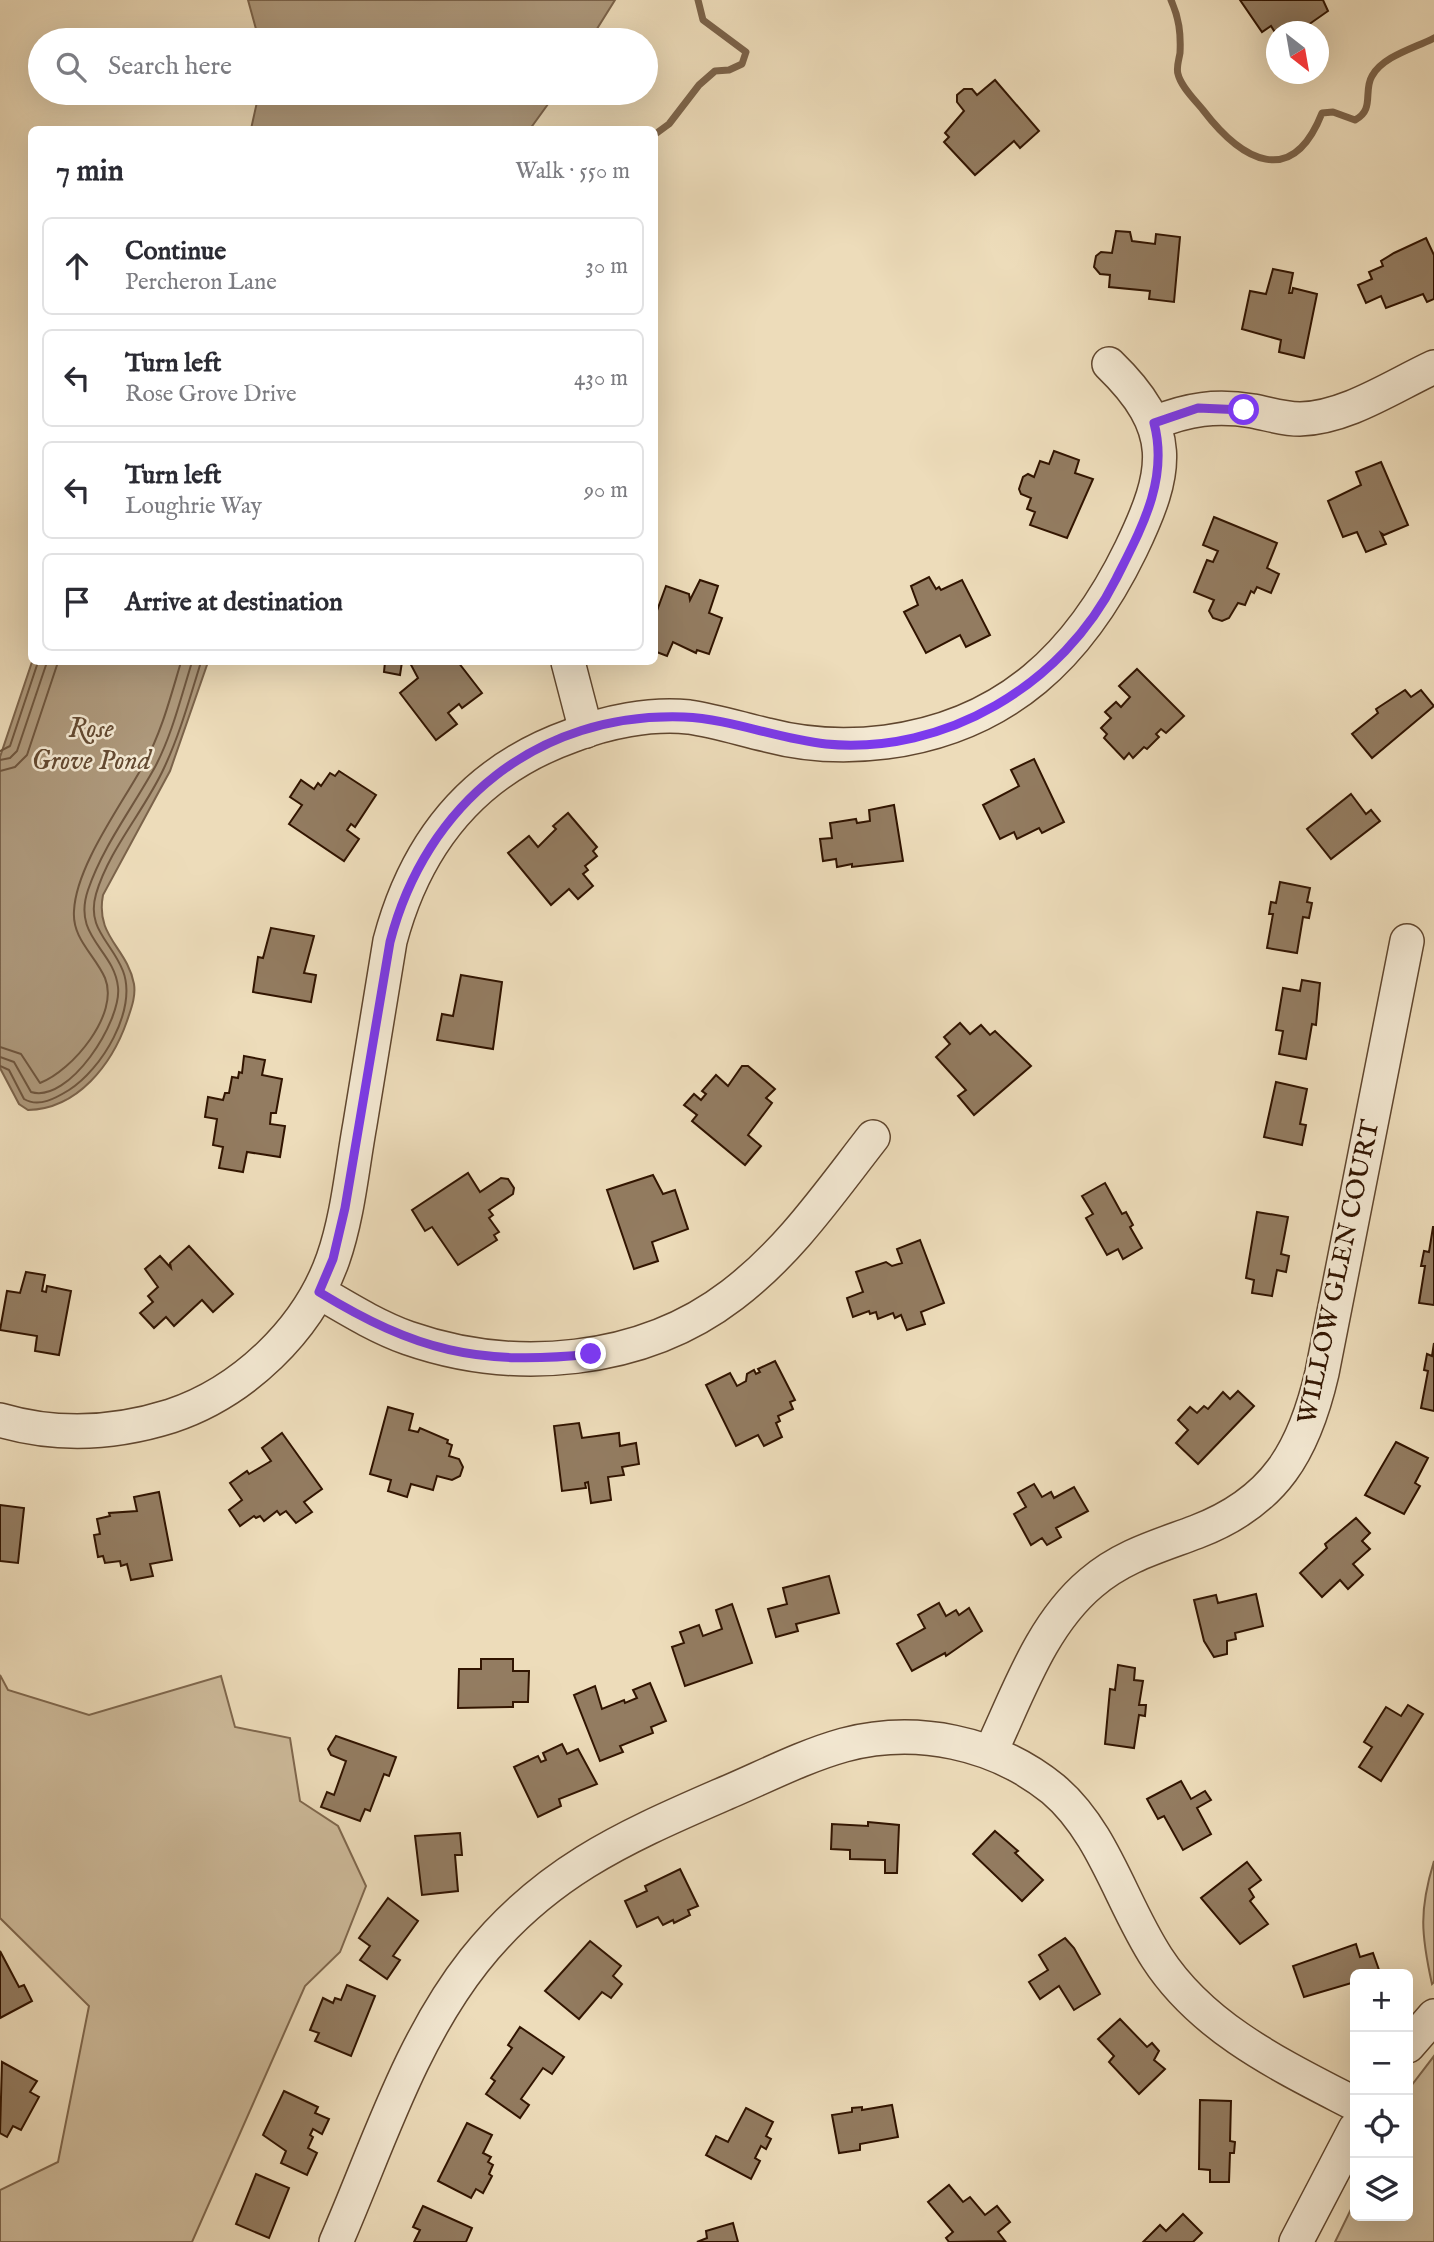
<!DOCTYPE html>
<meta charset="utf-8">
<style>
body{margin:0;font-family:"IM FELL English",serif;background:#f2f2f3;color:#2b2b33}
.controls{position:absolute;right:21px;bottom:21px;display:grid;overflow:hidden;border-radius:10px;box-shadow:0 7px 28px #0002}
.controls button{width:63px;height:63px;display:grid;place-items:center;padding:0;border:0;border-bottom:2px solid #e1e1e2;background:#fff;color:#2b2b33;font:35px sans-serif}
.compass{position:absolute;left:1266px;top:21px;width:63px;height:63px;border-radius:50%;background:#fff;box-shadow:0 7px 28px #0002;rotate:149deg}
.stop{position:absolute;width:21px;height:21px;margin:-16px;border:5px solid #7c3aed;border-radius:50%;background:#fff}
.stop.end{background:#7c3aed;border-color:#fff;box-shadow:0 2px 7px #0008}
.list{margin:0;padding:0;list-style:none}
h2{display:flex;justify-content:space-between;align-items:center;height:91px;margin:0;padding:0 28px;font-size:30px}
h2 small{font-size:23px;font-weight:400;color:#7c7c81}
.list li{display:grid;grid-template-columns:46px 1fr auto;gap:21px;align-items:center;box-sizing:border-box;height:98px;margin:0 14px 14px;padding:0 14px;border:2px solid #e1e1e2;border-radius:10px}
.list b{display:block;font-size:26px;white-space:nowrap}
.list p{margin:0;font-size:23px;white-space:nowrap;color:#7c7c81}
.list em{font-size:23px;font-style:normal;color:#7c7c81}
.icon{flex:none;width:38px;height:38px;fill:none;stroke:currentColor;stroke-width:2;stroke-linecap:round;stroke-linejoin:round}
.map{position:relative;flex:none;width:1434px;height:2242px;overflow:hidden}
.search{position:absolute;background:#fff;box-shadow:0 7px 28px #0002;left:28px;top:28px;width:630px;height:77px;display:flex;align-items:center;gap:18px;box-sizing:border-box;padding:0 24px;border-radius:38px;color:#7c7c81;font-size:26px}
.panel{position:absolute;background:#fff;box-shadow:0 7px 28px #0002;left:28px;top:126px;width:630px;height:539px;border-radius:10px}
.map>svg:first-child{display:block}
.green{fill:#cdba9a;stroke:#7f674d;stroke-width:2}
.water{fill:#ad987b;stroke:#7b634a;stroke-width:2}
.lines{fill:none;stroke-linecap:round;stroke-linejoin:round}
.shore{stroke:#6f563e;stroke-width:2}
.stream{stroke:#7b634a;stroke-width:7}
.building{fill:#937c61;stroke:#311400;stroke-width:2}
.minor-casing{stroke:#60462e;stroke-width:36}
.minor{stroke:#f3e8d2;stroke-width:33}
.route{stroke:#7c3aed;stroke-width:9}
.labels{text-anchor:middle;dominant-baseline:central;stroke-width:5;stroke-linejoin:round;paint-order:stroke}
.street-label{font-size:26px;fill:#311400;stroke:#f3e8d2}
.water-label{font-size:28px;font-style:italic;fill:#634931;stroke:#f3e8d2}
</style>
<div class="map">
<svg width="1434" height="2242" viewBox="0 0 1434 2242">
<rect width="100%" height="100%" fill="#eddcba"/>
<filter id="stains"><feTurbulence type="fractalNoise" baseFrequency=".00286" numOctaves="4"/><feColorMatrix values="0 0 0 0 .2 0 0 0 0 .09 0 0 0 0 .02 0 0 0 .5 -.17"/></filter>
<radialGradient id="worn" r=".72"><stop offset=".6" stop-color="#630" stop-opacity="0"/><stop offset="1" stop-color="#630" stop-opacity=".3"/></radialGradient>
<g class="green">
<polygon points="0,1675 8,1690 89,1715 221,1676 235,1727 290,1738 300,1801 338,1826 366,1886 340,1952 305,1986 192,2242 0,2242 0,2190 58,2162 89,2006 0,1918"/>
<path d="M1434,1861V1982L1432,1984C1421,1934 1419,1910 1434,1861Z"/>
<polygon points="1434,2056 1434,2242 1335,2242 1355,2201 1355,2216 1408,2216 1408,2090"/>
</g>
<g class="water">
<polygon points="248,0 615,0 590,40 259,40"/>
<polygon points="259,93 556,93 530,129 251,129"/>
<path d="M32,662H208L170,771L103,895C95,937 127,947 134,984C136,997 131,1009 127,1021C112,1064 78,1109 28,1110L19,1104L0,1068V757Z"/>
</g>
<g class="lines">
<g class="shore">
<polyline points="0,751 10,746 38,662"/>
<polyline points="0,760 10,758 17,751 47,662"/>
<polyline points="0,771 15,767 27,755 58,662"/>
<path d="M0,1047L21,1054L40,1083C72,1071 120,1014 105,978C95,955 72,939 74,911C76,865 123,803 145,762C162,731 171,695 181,662"/>
<path d="M0,1057L14,1062L31,1092C69,1104 122,1021 118,987C114,949 72,937 88,890C103,846 133,807 155,767C172,735 181,697 192,662"/>
<path d="M0,1066L9,1070L24,1099C39,1108 56,1098 69,1090C101,1070 138,1010 123,971C112,942 86,929 96,894C109,849 145,810 164,768C180,734 190,697 201,662"/>
</g>
<g class="stream">
<path d="M1171,0C1179,18 1181,33 1180,53C1179,59 1176,68 1178,74C1181,87 1195,100 1203,110C1242,161 1292,189 1322,113L1333,112L1355,120C1375,110 1363,91 1372,76C1383,56 1415,48 1434,38"/>
<polyline points="654,135 669,124 699,85 715,71 729,70 742,64 746,52 703,20 698,0"/>
</g>
</g>
<g class="building">
<polygon points="1240,0 1323,0 1328,11 1298,32 1276,32 1276,34 1271,26 1262,32"/>
<polygon points="995,80 1039,131 1020,148 1014,141 975,175 944,142 949,137 945,133 964,111 957,102 957,95 964,89 972,89 977,95"/>
<polygon points="1116,231 1130,232 1132,241 1155,244 1156,234 1180,237 1174,302 1149,299 1150,291 1109,287 1110,275 1100,274 1094,267 1096,256 1101,252 1112,253"/>
<polygon points="1426,238 1434,255 1434,299 1427,302 1423,294 1386,308 1381,296 1366,303 1358,285 1372,279 1369,272 1383,266 1381,261 1394,253"/>
<polygon points="1273,269 1293,273 1289,293 1292,293 1293,288 1317,294 1304,358 1279,352 1281,340 1242,329 1250,291 1266,294"/>
<polygon points="1054,451 1079,460 1075,473 1093,479 1067,538 1030,525 1035,512 1027,509 1031,498 1021,494 1019,489 1023,477 1028,474 1034,477 1040,461 1049,464"/>
<polygon points="1381,462 1408,525 1384,535 1381,533 1386,544 1366,552 1357,532 1343,537 1328,501 1361,485 1356,472"/>
<polygon points="1214,517 1277,543 1267,568 1279,574 1271,593 1257,587 1254,593 1251,591 1245,605 1238,603 1229,618 1222,621 1213,618 1209,611 1214,600 1194,592 1207,560 1213,562 1218,551 1203,545"/>
<polygon points="929,577 936,589 939,587 941,590 962,580 990,635 966,647 960,635 926,653 904,612 918,605 911,586"/>
<polygon points="700,580 718,586 709,613 722,618 709,654 697,650 696,653 673,642 667,656 654,651 654,619 666,586 689,594 690,600"/>
<polygon points="385,662 402,662 400,675 384,672"/>
<polygon points="438,662 458,662 482,693 462,708 459,704 448,713 457,724 436,740 400,693 418,678 410,663"/>
<polygon points="1137,669 1184,716 1166,733 1161,729 1156,734 1159,737 1147,749 1144,747 1133,758 1129,753 1124,759 1104,738 1107,734 1101,728 1111,718 1105,712 1116,702 1121,707 1130,697 1119,686"/>
<polygon points="1405,690 1411,697 1421,690 1434,706 1372,758 1352,734 1378,713 1376,709"/>
<polygon points="1034,759 1064,822 1042,833 1039,828 1017,839 1014,832 1000,839 983,805 1019,786 1011,770"/>
<polygon points="339,771 376,795 355,827 351,824 347,830 359,839 344,861 289,824 302,805 290,797 301,780 314,789 318,783 321,786 330,773 335,776"/>
<polygon points="1351,794 1366,814 1371,810 1380,821 1331,859 1307,829"/>
<polygon points="894,805 903,861 852,867 852,864 837,867 836,859 823,861 820,839 832,838 830,823 856,819 857,823 870,821 869,810"/>
<polygon points="568,813 597,847 593,851 597,856 585,866 588,870 583,874 593,886 578,899 569,889 551,905 508,853 529,836 538,847 556,829 553,826"/>
<polygon points="1280,882 1310,888 1307,902 1312,903 1309,918 1303,917 1297,953 1267,948 1273,914 1269,914 1271,902 1276,903"/>
<polygon points="271,928 314,936 304,973 316,975 311,1002 253,992 258,957 263,958"/>
<polygon points="461,975 502,982 493,1049 437,1040 442,1014 453,1016"/>
<polygon points="1302,980 1320,983 1316,1025 1312,1024 1306,1059 1279,1054 1283,1031 1276,1030 1283,988 1300,991"/>
<polygon points="960,1023 970,1034 981,1025 990,1035 995,1031 1031,1066 974,1115 958,1096 966,1090 936,1057 950,1044 944,1037"/>
<polygon points="244,1056 265,1060 262,1075 282,1079 276,1113 271,1113 270,1124 285,1126 280,1157 247,1152 243,1172 219,1168 223,1147 213,1145 217,1119 205,1117 208,1097 223,1100 225,1093 229,1093 232,1077 238,1078 239,1072 242,1073"/>
<polygon points="742,1066 748,1066 775,1089 766,1098 772,1103 748,1135 761,1146 745,1165 692,1121 697,1115 684,1105 694,1094 701,1100 706,1094 702,1091 716,1075 728,1086"/>
<polygon points="1276,1082 1307,1089 1300,1124 1306,1125 1302,1145 1264,1137"/>
<polygon points="468,1173 480,1192 501,1178 508,1179 514,1188 513,1194 489,1210 493,1215 489,1218 499,1232 494,1235 497,1240 458,1265 432,1227 425,1231 412,1210"/>
<polygon points="653,1175 663,1194 675,1190 688,1229 652,1242 658,1261 634,1269 607,1190"/>
<polygon points="1105,1183 1122,1214 1126,1212 1133,1225 1130,1227 1142,1248 1123,1259 1118,1249 1107,1255 1086,1218 1093,1214 1082,1196"/>
<polygon points="1257,1212 1288,1217 1281,1254 1289,1256 1286,1272 1277,1270 1272,1296 1252,1293 1254,1280 1246,1278"/>
<polygon points="1433,1227 1434,1227 1434,1305 1419,1303 1425,1266 1421,1266 1424,1251 1429,1252"/>
<polygon points="920,1240 944,1303 921,1312 925,1324 907,1330 901,1315 895,1318 893,1313 878,1319 876,1312 870,1314 869,1311 853,1317 847,1298 863,1292 856,1272 886,1262 892,1266 902,1263 897,1249"/>
<polygon points="189,1246 233,1294 213,1312 202,1300 174,1326 166,1317 154,1328 140,1313 153,1302 148,1296 158,1287 145,1269 160,1256 171,1268 170,1263"/>
<polygon points="26,1272 45,1275 42,1291 46,1292 47,1286 71,1291 59,1355 35,1351 37,1336 0,1330 7,1291 20,1293"/>
<polygon points="1434,1343 1434,1411 1421,1408 1428,1371 1424,1370 1427,1354 1432,1356"/>
<polygon points="775,1361 795,1400 790,1402 793,1409 778,1416 780,1421 776,1423 782,1437 764,1446 758,1435 736,1446 706,1385 730,1373 737,1386 746,1381 747,1374 754,1370 756,1374 760,1372 758,1369"/>
<polygon points="1238,1391 1254,1406 1198,1464 1176,1443 1188,1430 1178,1420 1190,1407 1197,1413 1204,1406 1208,1409 1223,1392 1230,1399"/>
<polygon points="388,1407 413,1414 409,1430 418,1432 420,1428 448,1440 447,1443 452,1445 449,1456 459,1459 463,1467 460,1476 452,1480 437,1476 433,1490 411,1484 407,1497 388,1491 391,1480 370,1474"/>
<polygon points="579,1423 582,1438 619,1433 620,1446 636,1443 639,1464 622,1467 624,1475 608,1477 611,1500 591,1503 588,1482 585,1483 586,1488 562,1491 554,1426"/>
<polygon points="282,1433 322,1489 304,1502 312,1512 296,1523 286,1511 280,1515 277,1511 264,1521 260,1516 256,1518 254,1516 240,1526 229,1510 242,1500 230,1483 247,1471 249,1474 271,1461 262,1448"/>
<polygon points="1396,1442 1428,1458 1415,1483 1420,1486 1404,1514 1365,1495"/>
<polygon points="1034,1484 1042,1497 1051,1492 1054,1498 1074,1487 1088,1511 1056,1528 1061,1537 1047,1545 1042,1538 1031,1545 1014,1514 1026,1507 1018,1493"/>
<polygon points="159,1492 172,1560 150,1564 153,1576 131,1580 127,1564 121,1566 120,1561 105,1563 103,1556 98,1557 94,1535 100,1534 97,1519 110,1516 109,1513 137,1511 134,1497"/>
<polygon points="0,1505 24,1508 18,1563 0,1561"/>
<polygon points="1356,1518 1370,1533 1362,1541 1370,1549 1353,1564 1363,1575 1348,1589 1340,1580 1322,1597 1300,1573 1327,1548 1325,1544"/>
<polygon points="829,1576 839,1613 796,1624 798,1631 776,1637 768,1609 787,1604 783,1588"/>
<polygon points="1256,1594 1263,1626 1235,1633 1236,1639 1227,1641 1227,1654 1214,1657 1204,1641 1194,1600 1216,1595 1218,1603"/>
<polygon points="939,1603 946,1616 956,1610 959,1615 969,1608 982,1631 946,1656 945,1653 912,1671 897,1644 925,1628 918,1615"/>
<polygon points="732,1604 752,1663 685,1686 672,1647 684,1643 680,1632 699,1625 703,1636 722,1629 716,1610"/>
<polygon points="481,1659 513,1659 513,1671 529,1671 528,1702 513,1702 513,1707 458,1708 459,1669 481,1669"/>
<polygon points="1118,1665 1135,1668 1134,1680 1143,1681 1139,1705 1146,1705 1145,1716 1139,1715 1134,1748 1105,1744 1110,1689 1115,1690"/>
<polygon points="650,1683 666,1721 651,1727 653,1733 620,1746 623,1752 600,1761 574,1695 595,1686 602,1709 624,1700 625,1703 637,1698 633,1690"/>
<polygon points="1408,1705 1423,1714 1381,1781 1359,1767 1372,1747 1364,1742 1386,1707 1401,1716"/>
<polygon points="336,1736 396,1757 389,1776 384,1774 370,1811 365,1809 360,1821 321,1807 327,1792 334,1795 346,1761 331,1755 328,1749"/>
<polygon points="562,1744 567,1754 578,1749 597,1784 559,1799 561,1806 538,1817 514,1767 538,1756 541,1762 546,1760 543,1753"/>
<polygon points="1181,1781 1191,1799 1205,1791 1211,1800 1197,1808 1211,1834 1183,1850 1164,1816 1158,1819 1147,1799"/>
<polygon points="868,1822 899,1825 897,1873 885,1873 885,1860 850,1859 850,1850 831,1849 832,1824 868,1826"/>
<polygon points="995,1831 1018,1851 1015,1853 1043,1880 1022,1901 973,1854"/>
<polygon points="460,1833 462,1855 455,1855 458,1891 422,1895 415,1836"/>
<polygon points="1247,1862 1261,1880 1249,1889 1254,1897 1250,1901 1268,1924 1240,1944 1201,1898"/>
<polygon points="680,1869 698,1906 688,1910 690,1915 674,1923 673,1920 663,1925 658,1917 637,1927 625,1901 647,1891 645,1886"/>
<polygon points="388,1898 418,1921 393,1956 400,1960 387,1979 360,1960 370,1946 359,1938"/>
<polygon points="1065,1938 1074,1948 1100,1994 1074,2010 1059,1986 1040,1999 1029,1982 1048,1970 1039,1955"/>
<polygon points="590,1941 621,1966 613,1976 622,1984 611,1998 602,1992 579,2019 545,1991"/>
<polygon points="1356,1944 1360,1957 1373,1953 1379,1970 1355,1974 1355,1982 1304,1997 1293,1966"/>
<polygon points="0,1951 19,1987 24,1985 32,2001 0,2018"/>
<polygon points="347,1985 375,1996 351,2056 315,2041 319,2033 310,2030 323,1998 333,2003 335,1998 341,2000"/>
<polygon points="1120,2019 1147,2047 1152,2043 1159,2051 1154,2060 1165,2069 1139,2094 1109,2062 1114,2056 1098,2039"/>
<polygon points="520,2027 564,2057 552,2074 543,2068 521,2099 529,2105 520,2118 486,2094 495,2081 491,2078 512,2048 508,2045"/>
<polygon points="2,2062 37,2081 30,2092 39,2097 21,2130 13,2126 7,2137 0,2133"/>
<polygon points="284,2091 318,2107 315,2113 329,2119 322,2134 313,2129 310,2135 313,2137 308,2148 317,2153 307,2175 281,2163 286,2151 263,2135"/>
<polygon points="1200,2100 1231,2101 1230,2141 1235,2142 1234,2153 1230,2153 1229,2182 1210,2182 1210,2170 1199,2169"/>
<polygon points="892,2105 898,2137 860,2144 860,2150 839,2153 832,2115 852,2112 852,2108 862,2107 862,2110"/>
<polygon points="746,2108 773,2122 766,2136 771,2139 766,2149 761,2146 755,2158 760,2161 751,2179 706,2155 716,2136 728,2142"/>
<polygon points="467,2123 492,2135 483,2153 491,2157 488,2162 493,2165 489,2174 492,2176 483,2193 476,2189 471,2198 438,2181"/>
<polygon points="256,2174 289,2188 269,2238 236,2224"/>
<polygon points="949,2185 963,2202 970,2197 985,2215 997,2206 1010,2222 998,2232 1005,2241 949,2242 946,2238 953,2232 928,2202"/>
<polygon points="423,2206 472,2228 466,2242 414,2242 420,2230 413,2227"/>
<polygon points="1183,2214 1202,2233 1193,2242 1143,2242 1160,2225 1166,2231"/>
<polygon points="733,2223 738,2242 697,2242 707,2238 706,2231"/>
</g>
<g class="lines">
<g class="minor-casing">
<g id="minor">
<path d="M1154,423C1188,409 1216,405 1253,411C1269,414 1283,419 1300,419C1346,418 1393,386 1434,367"/>
<polyline points="568,662 586,731"/>
<path d="M319,1292C348,1309 377,1327 408,1338C514,1375 642,1364 732,1295C789,1252 830,1192 873,1137"/>
<path d="M0,1420C58,1437 114,1434 171,1416C243,1392 308,1330 333,1259C348,1216 352,1168 360,1124C370,1063 380,1002 390,941C416,843 473,771 571,736C606,722 650,713 689,717C716,721 741,729 767,735C805,745 847,747 886,742C1007,726 1080,654 1131,549C1169,470 1176,429 1109,364"/>
<path d="M991,1751C1018,1694 1041,1625 1091,1583C1122,1556 1159,1546 1196,1532C1275,1502 1304,1451 1322,1373L1407,941"/>
<polyline points="1408,2046 1434,2016"/>
<path d="M336,2242C377,2148 410,2042 474,1961C543,1874 620,1839 719,1796C760,1779 801,1757 844,1745C916,1726 995,1742 1053,1789C1104,1832 1121,1903 1157,1958C1203,2029 1282,2066 1355,2104"/>
<polyline points="1296,2242 1355,2129"/>
</g>
</g>
<use href="#minor" class="minor"/>
</g>
<g class="lines">
<path class="route" d="M591,1354C478,1366 416,1351 319,1292L333,1259L345,1208L390,942C426,803 538,712 684,717C731,719 778,739 826,744C945,755 1063,685 1116,579C1141,529 1169,480 1154,423L1198,408L1244,410"/>
</g>
<g class="labels">
<g class="street-label">
<text transform="translate(1339 1272) rotate(-78)">WILLOW GLEN COURT</text>
</g>
<g class="water-label">
<text x="91" y="729">Rose<tspan x="91" dy="32">Grove Pond</tspan></text>
</g>
</g>
<rect width="100%" height="100%" filter="url(#stains)"/>
<rect width="100%" height="100%" fill="url(#worn)"/>
</svg>
<div class="controls">
<button>+</button>
<button>−</button>
<button><svg class="icon" aria-label="locate" viewBox="0 0 24 24"><circle cx="12" cy="12" r="6"/><path d="M12 2v4M12 18v4M2 12h4M18 12h4"/></svg></button>
<button><svg class="icon" aria-label="layers" viewBox="0 0 24 24"><path d="M12 4l9 5-9 5-9-5zM3 14l9 5 9-5"/></svg></button>
</div>
<svg class="compass" viewBox="-18 -18 36 36"><path d="M0-13l5 13h-10z" fill="#e53935"/><path d="M0 13l5-13h-10z" fill="#7c7c81"/></svg>
<div class="stop" style="left:1244px;top:410px"></div>
<div class="stop end" style="left:591px;top:1354px"></div>
<div class="search"><svg class="icon" aria-label="search" viewBox="0 0 24 24"><circle cx="10" cy="10" r="6"/><path d="M15 15l6 6"/></svg>Search here</div>
<section class="panel">
<h2>7 min<small>Walk · 550 m</small></h2>
<ul class="list">
<li><svg class="icon" aria-label="ahead" viewBox="0 0 24 24"><path d="M12 20V5M6 11l6-6 6 6"/></svg><div><b>Continue</b><p>Percheron Lane</p></div><em>30 m</em></li>
<li><svg class="icon" aria-label="left" viewBox="0 0 24 24"><path d="M17 20v-9H6M10 6l-5 5 5 5"/></svg><div><b>Turn left</b><p>Rose Grove Drive</p></div><em>430 m</em></li>
<li><svg class="icon" aria-label="left" viewBox="0 0 24 24"><path d="M17 20v-9H6M10 6l-5 5 5 5"/></svg><div><b>Turn left</b><p>Loughrie Way</p></div><em>90 m</em></li>
<li><svg class="icon" aria-label="arrive" viewBox="0 0 24 24"><path d="M6 21V4h12l-3 4 3 4H6"/></svg><div><b>Arrive at destination</b></div></li>
</ul>
</section>
</div>
